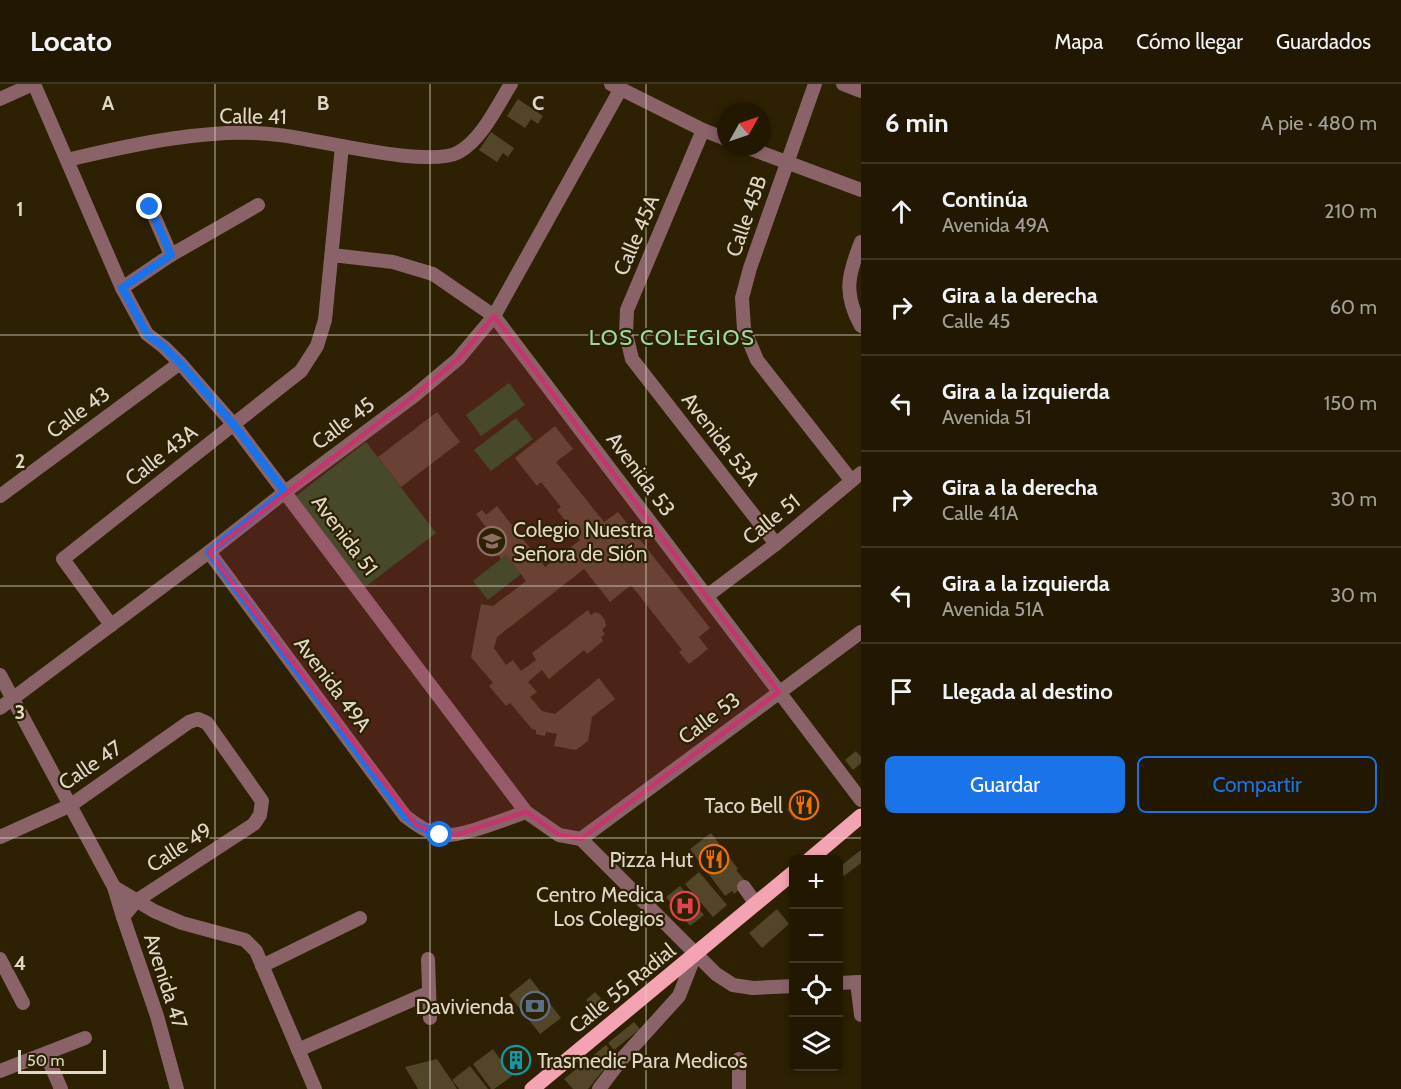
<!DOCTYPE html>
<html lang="es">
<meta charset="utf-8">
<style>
body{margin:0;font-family:Cabin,sans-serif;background:#2e2511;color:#f1f3f6}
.controls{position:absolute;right:18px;bottom:18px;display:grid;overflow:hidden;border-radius:9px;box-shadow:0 3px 9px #0003}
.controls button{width:54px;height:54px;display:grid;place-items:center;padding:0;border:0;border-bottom:2px solid #3f3724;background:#221802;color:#f1f3f6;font:30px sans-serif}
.compass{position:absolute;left:717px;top:18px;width:54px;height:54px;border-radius:50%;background:#221802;box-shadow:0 3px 9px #0003;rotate:50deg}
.scale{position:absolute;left:18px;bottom:15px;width:88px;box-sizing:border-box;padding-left:6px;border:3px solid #dfd7c7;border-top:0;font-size:16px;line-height:21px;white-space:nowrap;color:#dfd7c7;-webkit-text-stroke:4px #2d2003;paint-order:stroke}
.stop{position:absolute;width:18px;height:18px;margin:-14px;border:4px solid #1a73e8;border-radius:50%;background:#fff}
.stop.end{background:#1a73e8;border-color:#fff;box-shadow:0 2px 6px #0008}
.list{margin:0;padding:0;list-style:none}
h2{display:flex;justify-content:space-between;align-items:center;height:78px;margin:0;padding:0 24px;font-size:26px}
h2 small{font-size:20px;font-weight:400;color:#a2a099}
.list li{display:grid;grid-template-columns:39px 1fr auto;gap:18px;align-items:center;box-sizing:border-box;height:96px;padding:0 24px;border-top:2px solid #3f3724}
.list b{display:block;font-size:22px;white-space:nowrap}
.list p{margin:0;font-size:20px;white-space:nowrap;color:#a2a099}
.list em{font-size:20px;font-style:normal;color:#a2a099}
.actions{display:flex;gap:12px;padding:18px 24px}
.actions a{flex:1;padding:14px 0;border:2px solid #1a73e8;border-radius:9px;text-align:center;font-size:21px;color:#1a73e8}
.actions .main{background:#1a73e8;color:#fff}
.icon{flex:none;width:33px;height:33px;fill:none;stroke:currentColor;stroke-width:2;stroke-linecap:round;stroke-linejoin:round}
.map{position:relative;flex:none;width:861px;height:1005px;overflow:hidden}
header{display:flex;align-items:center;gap:36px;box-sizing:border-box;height:84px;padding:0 30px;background:#221802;border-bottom:2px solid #3f3724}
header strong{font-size:28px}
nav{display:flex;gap:33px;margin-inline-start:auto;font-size:21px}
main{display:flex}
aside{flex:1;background:#221802}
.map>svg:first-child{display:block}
.green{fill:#294e1b}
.building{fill:#524528}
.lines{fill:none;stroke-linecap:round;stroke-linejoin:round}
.minor{stroke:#8a6369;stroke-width:14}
.major{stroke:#f3a3b1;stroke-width:15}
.route{stroke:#1a73e8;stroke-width:8}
.marked{fill:#c6356b;fill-opacity:0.2;stroke:#c6356b;stroke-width:4.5;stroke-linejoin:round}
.grid{fill:none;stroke:#dfd7c7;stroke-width:1.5;stroke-opacity:0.55}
.labels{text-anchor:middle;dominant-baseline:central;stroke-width:4.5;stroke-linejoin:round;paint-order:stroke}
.street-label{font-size:21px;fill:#dfd7c7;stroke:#2d2003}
.poi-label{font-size:21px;fill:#dfd7c7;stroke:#2d2003;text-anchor:end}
.neighbourhood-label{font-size:22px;letter-spacing:1.5px;fill:#9bdaa2;stroke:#2d2003}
.grid-label{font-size:20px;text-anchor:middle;font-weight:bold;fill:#dfd7c7;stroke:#2d2003;stroke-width:4.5;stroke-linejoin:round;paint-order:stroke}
</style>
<header>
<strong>Locato</strong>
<nav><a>Mapa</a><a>Cómo llegar</a><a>Guardados</a></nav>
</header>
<main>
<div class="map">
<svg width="861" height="1005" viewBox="0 0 861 1005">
<rect width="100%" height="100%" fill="#2d2003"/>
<g class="green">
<polygon points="509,299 525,321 481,352 466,331"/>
<polygon points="516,334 533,355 491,387 474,366"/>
<polygon points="366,358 436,449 365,503 296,412"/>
<polygon points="506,471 521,490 488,516 473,497"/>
</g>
<g class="building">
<polygon points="518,15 543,32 538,40 531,35 525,44 507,32"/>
<polygon points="491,48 514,64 508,73 503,69 497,78 479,66"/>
<polygon points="437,328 460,358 401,403 378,373"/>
<polygon points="555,342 573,365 556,378 604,438 618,428 710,544 699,553 708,565 689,580 679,568 682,566 631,501 610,518 584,485 497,553 494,564 506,581 513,576 521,587 536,576 532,569 588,526 591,531 595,528 600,530 605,536 606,542 602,546 605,550 601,553 603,557 587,570 584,566 549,595 542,586 528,598 537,608 530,613 542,627 555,630 599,594 615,615 592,633 588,657 576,666 554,662 557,650 546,648 545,652 536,650 536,646 532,645 510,619 506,622 489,602 493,599 471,573 481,520 493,522 526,497 506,471 501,475 486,455 492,451 476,430 482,426 486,431 497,422 545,483 580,456 557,426 561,423 541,398 537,402 515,374"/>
<polygon points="856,667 861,673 861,679 853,686 845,676"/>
<polygon points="810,705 820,718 807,729 809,731 802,737 798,733 795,736 787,725"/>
<polygon points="711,749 738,785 736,786 747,799 734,810 732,807 725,812 690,765"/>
<polygon points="861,766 861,779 844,792 838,784"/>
<polygon points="699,788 727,821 713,833 685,800"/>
<polygon points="680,802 704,831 690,842 666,813"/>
<polygon points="777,825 789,840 762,864 749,849"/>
<polygon points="530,894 561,934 540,950 509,911"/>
<polygon points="595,908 605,919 596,927 586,916"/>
<polygon points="634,938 640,945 614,966 608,959"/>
<polygon points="606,961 615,972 588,1005 573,1005 564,995"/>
<polygon points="493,965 512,992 494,1005 491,1005 473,980"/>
<polygon points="515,966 526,979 517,986 506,973"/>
<polygon points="437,975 452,997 457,1005 418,1005 405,983"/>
<polygon points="470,982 488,1005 459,1005 452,996"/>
</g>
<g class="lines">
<g class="minor">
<polyline points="34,0 122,204 147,250 164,263 180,279 234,341 526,728 559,751 581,755 716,890 733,901 753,904 794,902"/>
<polyline points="611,0 703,46 726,55"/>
<polyline points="815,0 750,184 742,214 744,245 757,276 851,396"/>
<polyline points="843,0 861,7"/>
<polyline points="0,15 33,0"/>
<polyline points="703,46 627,226 626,250 632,275 776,460"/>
<polyline points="746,63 861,106"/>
<path d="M67,76C130,61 214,42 279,51C317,55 429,85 459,68C482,55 497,22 511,0"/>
<polyline points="150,123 171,171"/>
<path d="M861,158C848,191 843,209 861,242"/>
<polyline points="332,171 393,178 433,190 494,232 861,716"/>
<polyline points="122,204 171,171 258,121"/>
<polyline points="0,412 180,279"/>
<path d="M209,468L405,732C415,740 425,747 438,751C458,755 505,735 526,728"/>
<polyline points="707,512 776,460 861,389"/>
<polyline points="111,541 63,475 301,287 317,262 325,236 342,62"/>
<polyline points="0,591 114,803 123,833 157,932 177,1005"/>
<polyline points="0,624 209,468 285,408 414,312 458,275 494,232 620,6"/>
<polyline points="0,753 71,721 189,638 198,635 207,639 262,717 260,731 254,740 136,817 123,833"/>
<polyline points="581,755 861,548"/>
<polyline points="114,803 154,827 182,839 245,856 256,867 315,1005"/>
<polyline points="744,803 756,820"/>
<polyline points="0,875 23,919"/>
<polyline points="428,875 430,934"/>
<polyline points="262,882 360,834"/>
<polyline points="857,898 861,931"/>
<polyline points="838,899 861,898"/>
<polyline points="298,966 428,909"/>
<polyline points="46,970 61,1005"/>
<polyline points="0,987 85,954"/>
<polyline points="599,1005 621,976 679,912 695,871"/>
<polyline points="739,1005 739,975"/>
</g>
<g class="major">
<polyline points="809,776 861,732"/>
<polyline points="532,1005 794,788"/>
</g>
</g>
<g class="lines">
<polyline class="route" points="150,123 171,171 122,204 147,250 164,263 180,279 234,341 285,408 209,468 405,732 416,741 440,751"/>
</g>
<path class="marked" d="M494,232L779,608L581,755L559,751L526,728L456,751H440L416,741L209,468L414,312L458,275Z"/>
<path class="grid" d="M215,0V1005M430,0V1005M646,0V1005M0,251H861M0,502H861M0,754H861"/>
<defs>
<g id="school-ring" transform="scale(1.5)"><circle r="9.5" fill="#2d2003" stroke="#8d6e63" stroke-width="1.5"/><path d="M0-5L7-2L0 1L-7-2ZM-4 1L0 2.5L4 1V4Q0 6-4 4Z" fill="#8d6e63"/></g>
<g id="restaurant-ring" transform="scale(1.5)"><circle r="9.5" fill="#2d2003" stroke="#e8710a" stroke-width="1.5"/><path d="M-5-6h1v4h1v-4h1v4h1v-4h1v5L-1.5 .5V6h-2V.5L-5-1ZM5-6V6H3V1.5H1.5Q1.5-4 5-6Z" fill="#e8710a"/></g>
<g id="hospital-ring" transform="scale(1.5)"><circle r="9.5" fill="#2d2003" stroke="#e0444e" stroke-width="1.5"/><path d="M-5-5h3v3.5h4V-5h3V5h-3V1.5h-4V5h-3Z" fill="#e0444e"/></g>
<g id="bank-ring" transform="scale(1.5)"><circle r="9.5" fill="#2d2003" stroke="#5c6f8a" stroke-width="1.5"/><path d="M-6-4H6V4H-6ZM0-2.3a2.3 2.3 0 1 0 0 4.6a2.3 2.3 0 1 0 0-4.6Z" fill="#5c6f8a"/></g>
<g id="building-ring" transform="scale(1.5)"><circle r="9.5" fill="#2d2003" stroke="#0f9aa8" stroke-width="1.5"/><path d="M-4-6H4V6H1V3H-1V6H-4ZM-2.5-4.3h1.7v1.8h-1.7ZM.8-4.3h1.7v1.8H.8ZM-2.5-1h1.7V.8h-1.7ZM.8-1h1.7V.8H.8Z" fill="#0f9aa8"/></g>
</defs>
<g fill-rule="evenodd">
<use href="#school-ring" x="492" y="457"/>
<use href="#restaurant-ring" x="804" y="721"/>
<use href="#restaurant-ring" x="714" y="775"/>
<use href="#hospital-ring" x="685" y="822"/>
<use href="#bank-ring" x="535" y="922"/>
<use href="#building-ring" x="516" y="976"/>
</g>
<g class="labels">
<g class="street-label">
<text transform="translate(253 32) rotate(1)">Calle 41</text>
<text transform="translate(746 132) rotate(-71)">Calle 45B</text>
<text transform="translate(636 151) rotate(-67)">Calle 45A</text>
<text transform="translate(78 328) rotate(-36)">Calle 43</text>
<text transform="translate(343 339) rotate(-37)">Calle 45</text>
<text transform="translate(721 355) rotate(52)">Avenida 53A</text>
<text transform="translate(161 371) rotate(-38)">Calle 43A</text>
<text transform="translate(641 390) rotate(53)">Avenida 53</text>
<text transform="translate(771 435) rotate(-39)">Calle 51</text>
<text transform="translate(345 451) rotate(53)">Avenida 51</text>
<text transform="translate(333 600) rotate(53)">Avenida 49A</text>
<text transform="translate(709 634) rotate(-37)">Calle 53</text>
<text transform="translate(90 681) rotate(-34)">Calle 47</text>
<text transform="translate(179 763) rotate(-33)">Calle 49</text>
<text transform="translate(166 897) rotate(72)">Avenida 47</text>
<text transform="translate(622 904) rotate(-39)">Calle 55 Radial</text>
</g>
<g class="poi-label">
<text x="513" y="445" text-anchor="start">Colegio Nuestra<tspan x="513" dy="24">Señora de Sión</tspan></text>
<text x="783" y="721">Taco Bell</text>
<text x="693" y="775">Pizza Hut</text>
<text x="664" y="810">Centro Medica<tspan x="664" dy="24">Los Colegios</tspan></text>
<text x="514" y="922">Davivienda</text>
<text x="537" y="976" text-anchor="start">Trasmedic Para Medicos</text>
</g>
<g class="neighbourhood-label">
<text x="672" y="253">LOS COLEGIOS</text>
</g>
</g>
<g class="grid-label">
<text x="108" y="26">A</text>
<text x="323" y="26">B</text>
<text x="538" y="26">C</text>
<text x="20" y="132">1</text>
<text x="20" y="384">2</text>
<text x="20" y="635">3</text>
<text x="20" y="886">4</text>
</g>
</svg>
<div class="controls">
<button>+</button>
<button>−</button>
<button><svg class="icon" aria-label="locate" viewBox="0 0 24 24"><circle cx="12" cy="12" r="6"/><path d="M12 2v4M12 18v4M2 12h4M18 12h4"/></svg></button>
<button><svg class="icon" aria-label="layers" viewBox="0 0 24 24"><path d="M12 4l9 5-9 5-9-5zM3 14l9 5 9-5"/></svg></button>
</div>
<svg class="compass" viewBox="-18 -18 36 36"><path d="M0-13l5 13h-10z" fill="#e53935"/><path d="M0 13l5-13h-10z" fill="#a2a099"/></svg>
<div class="scale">50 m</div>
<div class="stop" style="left:440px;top:751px"></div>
<div class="stop end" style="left:150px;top:123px"></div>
</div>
<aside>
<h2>6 min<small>A pie · 480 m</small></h2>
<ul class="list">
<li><svg class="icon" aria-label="ahead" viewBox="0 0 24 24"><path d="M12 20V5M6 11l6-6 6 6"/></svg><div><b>Continúa</b><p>Avenida 49A</p></div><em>210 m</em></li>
<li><svg class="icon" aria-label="right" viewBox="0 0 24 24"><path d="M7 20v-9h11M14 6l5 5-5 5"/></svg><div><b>Gira a la derecha</b><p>Calle 45</p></div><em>60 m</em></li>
<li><svg class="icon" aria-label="left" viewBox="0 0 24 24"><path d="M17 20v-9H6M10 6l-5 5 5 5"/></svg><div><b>Gira a la izquierda</b><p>Avenida 51</p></div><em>150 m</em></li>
<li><svg class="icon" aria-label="right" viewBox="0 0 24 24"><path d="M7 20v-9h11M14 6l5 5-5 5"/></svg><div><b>Gira a la derecha</b><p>Calle 41A</p></div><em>30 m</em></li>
<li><svg class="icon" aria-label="left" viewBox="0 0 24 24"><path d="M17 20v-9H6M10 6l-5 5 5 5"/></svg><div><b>Gira a la izquierda</b><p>Avenida 51A</p></div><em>30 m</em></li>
<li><svg class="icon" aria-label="arrive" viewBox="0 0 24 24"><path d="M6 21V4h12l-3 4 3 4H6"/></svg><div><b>Llegada al destino</b></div></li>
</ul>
<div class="actions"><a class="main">Guardar</a><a>Compartir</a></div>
</aside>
</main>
